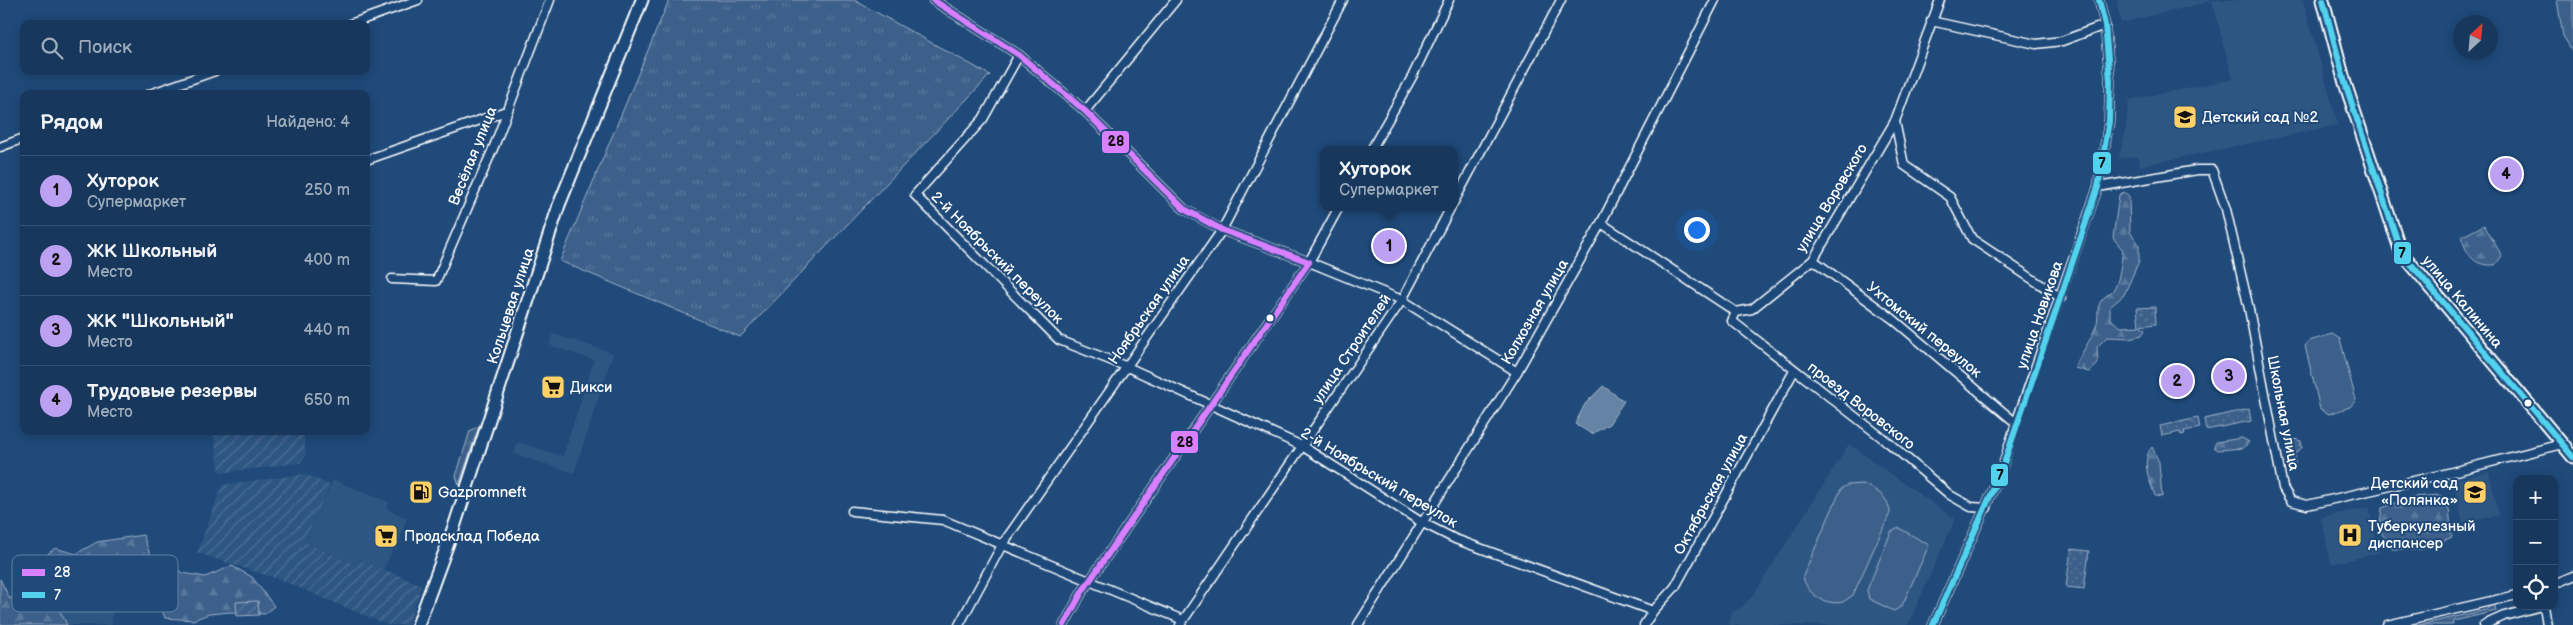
<!DOCTYPE html>
<html lang="ru">
<meta charset="utf-8">
<style>
body{margin:0;font-family:"Balsamiq Sans",sans-serif;background:#203f62;color:#f1f3f6}
.controls{position:absolute;right:15px;bottom:15px;display:grid;overflow:hidden;border-radius:10px;box-shadow:0 2px 12px #0003}
.controls button{width:45px;height:45px;display:grid;place-items:center;padding:0;border:0;border-bottom:1px solid #365272;background:#17385c;color:#f1f3f6;font:25px sans-serif}
.compass{position:absolute;left:2453px;top:15px;width:45px;height:45px;border-radius:50%;background:#17385c;box-shadow:0 2px 12px #0003;rotate:26deg}
.you{position:absolute;left:1696px;top:229px;width:18px;height:18px;margin:-12px;border:4px solid #fff;border-radius:50%;background:#1a73e8;box-shadow:0 0 0 8px #1a73e833}
.badge{display:grid;place-items:center;width:32px;height:32px;border-radius:50%;background:#bca0f2;color:#111;font-size:16px;font-weight:700}
.pin{position:absolute;translate:-50% -50%;border:2px solid #fff;box-shadow:0 1px 5px #0006}
.popup{position:absolute;left:1320px;top:146px;width:138px;height:65px;box-sizing:border-box;display:grid;place-content:center;border-radius:10px;background:#17385c;filter:drop-shadow(0 1px 4px #0005);font-size:16px;white-space:nowrap;color:#9eacbb}
.popup b{font-size:19px;color:#f1f3f6}
.popup::after{content:'';position:absolute;left:50%;top:100%;margin-left:-10px;border:10px solid transparent;border-top-color:#17385c}
.list{margin:0;padding:0;list-style:none}
h2{display:flex;justify-content:space-between;align-items:center;height:65px;margin:0;padding:0 20px;font-size:21px}
h2 small{font-size:16px;font-weight:400;color:#9eacbb}
.list li{display:grid;grid-template-columns:32px 1fr auto;gap:15px;align-items:center;box-sizing:border-box;height:70px;padding:0 20px;border-top:1px solid #365272}
.list b{display:block;font-size:19px;white-space:nowrap}
.list p{margin:0;font-size:16px;white-space:nowrap;color:#9eacbb}
.list em{font-size:16px;font-style:normal;color:#9eacbb}
.icon{flex:none;width:28px;height:28px;fill:none;stroke:currentColor;stroke-width:2;stroke-linecap:round;stroke-linejoin:round}
.map{position:relative;flex:none;width:2573px;height:625px;overflow:hidden}
.search{position:absolute;background:#17385c;box-shadow:0 2px 12px #0003;left:20px;top:20px;width:350px;height:55px;display:flex;align-items:center;gap:12px;box-sizing:border-box;padding:0 18px;border-radius:10px;color:#9eacbb;font-size:19px}
.panel{position:absolute;background:#17385c;box-shadow:0 2px 12px #0003;left:20px;top:90px;width:350px;height:345px;border-radius:10px}
.map>svg:first-child{display:block}
.built{fill:#2e5683}
.industrial{fill:url(#industrial-furrows)}
.grass{fill:url(#grass-tufts);stroke:#9eb0c5}
.forest{fill:url(#forest-firs);stroke:#9eb0c5}
.park{fill:url(#park-dots);stroke:#9eb0c5}
.garden{fill:url(#garden-furrows);stroke:#9eb0c5}
.pitch{fill:#3c618b;stroke:#9eb0c5}
.water{fill:#6583a4;stroke:#a3b5c8}
.lines{fill:none;stroke-linecap:round;stroke-linejoin:round}
.street-casing{stroke:#fff;stroke-width:11}
.secondary-casing{stroke:#fff;stroke-width:15}
.street{stroke:#1f4a7a;stroke-width:8}
.secondary{stroke:#1f4a7a;stroke-width:11}
.bus-1-casing{stroke:#1f4a7a;stroke-width:10}
.bus-2-casing{stroke:#1f4a7a;stroke-width:10}
.bus-1{stroke:#d880ff;stroke-width:6}
.bus-2{stroke:#53d2ee;stroke-width:6}
.bus-dot{fill:#fff;stroke:#1f4a7a;stroke-width:2}
.labels{text-anchor:middle;dominant-baseline:central;stroke-width:4;stroke-linejoin:round;paint-order:stroke}
.poi-label{font-size:15px;fill:#fff;stroke:#1f4a7a;text-anchor:start}
.street-label{font-size:15px;fill:#fff;stroke:#1f4a7a}
.key{fill:#1f4a7a;stroke:#6280a2;stroke-width:1}
.key-label{font-size:14px;fill:#fff}
.line-badge{stroke:#1f4a7a;stroke-width:2}
.pale-badge-label{font-size:14px;text-anchor:middle;font-weight:bold;fill:#111}
</style>
<div class="map">
<svg width="2573" height="625" viewBox="0 0 2573 625">
<defs>
<pattern id="industrial-furrows" width="10" height="10" patternUnits="userSpaceOnUse" patternTransform="scale(1.25)"><rect width="10" height="10" fill="#2e5683"/><path d="M-1 1l2-2M0 10L10 0M9 11l2-2" fill="none" stroke="#4d6f96"/></pattern>
<pattern id="grass-tufts" width="24" height="20" patternUnits="userSpaceOnUse" patternTransform="scale(1.25)"><rect width="24" height="20" fill="#3c618b"/><path d="M3 7l-1-3M5 7V3M7 7l1-3M15 17l-1-3M17 17v-4M19 17l1-3" fill="none" stroke="#59799c"/></pattern>
<pattern id="forest-firs" width="22" height="20" patternUnits="userSpaceOnUse" patternTransform="scale(1.25)"><rect width="22" height="20" fill="#3c618b"/><path d="M5 1l3.5 6h-7zM16 11l3.5 6h-7z" fill="#59799c"/></pattern>
<pattern id="park-dots" width="8" height="8" patternUnits="userSpaceOnUse" patternTransform="scale(1.25)"><rect width="8" height="8" fill="#3c618b"/><path d="M2 2h.1M6 6h.1" fill="none" stroke="#59799c" stroke-width="1.8" stroke-linecap="round"/></pattern>
<pattern id="garden-furrows" width="10" height="10" patternUnits="userSpaceOnUse" patternTransform="scale(1.25)"><rect width="10" height="10" fill="#3c618b"/><path d="M-1 1l2-2M0 10L10 0M9 11l2-2" fill="none" stroke="#59799c"/></pattern>
</defs>
<rect width="100%" height="100%" fill="#1f4a7a"/>
<filter id="ink" filterUnits="userSpaceOnUse"><feTurbulence type="fractalNoise" baseFrequency=".02" numOctaves="2"/><feDisplacementMap in="SourceGraphic" scale="10" xChannelSelector="R" yChannelSelector="G"/><feConvolveMatrix kernelMatrix="1 2 1 2 8 2 1 2 1" color-interpolation-filters="sRGB"/></filter>
<g filter="url(#ink)">
<g class="built">
<polygon points="2116,0 2303,0 2338,125 2140,166 2138,157 2119,158 2125,134 2129,100 2233,79 2212,1 2121,23"/>
<polygon points="553,334 613,353 574,473 514,454 517,442 563,456 594,360 549,345"/>
<polygon points="1849,444 1955,519 1908,625 1729,625 1732,612 1743,606 1754,594"/>
<polygon points="2489,472 2499,515 2463,523 2453,480"/>
<polygon points="333,480 389,502 387,509 407,518 396,550 393,549 384,569 356,558 352,563 304,542"/>
<polygon points="2369,507 2379,553 2331,564 2321,517"/>
<polygon points="114,579 112,625 52,625 58,580"/>
</g>
<g class="industrial">
<polygon points="213,431 303,431 306,455 300,463 220,473"/>
<polygon points="304,474 330,485 304,542 352,563 356,558 422,585 408,625 387,625 281,580 197,553 222,485"/>
</g>
<g class="grass">
<polygon points="669,0 854,0 990,75 740,337 560,261"/>
<polygon points="479,426 459,485 456,476 470,431"/>
<polygon points="2494,602 2496,611 2454,621 2453,625 2419,625 2486,610"/>
</g>
<g class="forest">
<path d="M2124,192L2129,196L2130,232L2139,244V261L2124,295L2110,307V319L2121,327L2140,326L2145,330L2142,335L2130,338L2107,337L2097,347L2098,364L2089,372L2075,368C2079,355 2093,338 2097,323C2099,315 2096,309 2101,301C2104,296 2112,293 2115,288C2120,277 2121,262 2123,250L2113,238L2119,195Z"/>
<path d="M2484,225L2502,256L2495,265C2473,266 2468,256 2461,237Z"/>
<polygon points="2242,438 2249,442 2244,448 2218,450 2214,447 2216,442"/>
<path d="M2295,439L2301,441L2302,447L2295,455V469L2291,472C2285,460 2283,447 2295,439Z"/>
<path d="M2152,447L2159,462L2162,497L2155,496C2150,481 2140,461 2152,447Z"/>
<polygon points="2440,495 2449,509 2452,537 2420,550 2392,549 2379,529 2382,508 2411,497"/>
<path d="M143,535L151,557L183,573L205,577L232,566L252,577L274,606L265,614L231,612L209,614L193,620L165,618L158,600C143,596 130,595 115,603L112,586L101,576L70,574L62,585L49,591L34,578L37,563L55,548L76,554L97,542Z"/>
<polygon points="0,579 10,599 24,588 59,609 67,625 0,625"/>
</g>
<g class="park">
<polygon points="2155,307 2156,324 2139,326 2137,308"/>
<polygon points="2249,409 2251,421 2206,430 2204,419"/>
<polygon points="2198,418 2200,428 2184,431 2185,434 2181,435 2180,432 2162,436 2160,426"/>
<polygon points="2071,549 2089,551 2084,589 2066,587"/>
</g>
<polygon class="garden" points="258,601 259,615 237,616 236,602"/>
<g class="pitch">
<polygon points="2557,0 2573,0 2573,52 2563,36"/>
<polygon points="2332,334 2340,339 2356,400 2350,407 2329,414 2320,409 2305,346 2309,341"/>
<path d="M1863,484C1876,490 1889,496 1890,513L1853,595L1843,602C1825,606 1806,594 1803,576L1841,489L1847,485Z"/>
<polygon points="1899,528 1929,545 1902,606 1894,611 1869,599 1867,590 1891,532"/>
</g>
<polygon class="water" points="1603,386 1624,401 1609,424 1592,434 1575,424 1585,404"/>
<g class="lines">
<g class="street-casing">
<g id="street">
<polyline points="933,0 1019,55 1085,111 1184,209 1222,230 1309,262 1402,300 1517,372"/>
<polyline points="1931,21 2036,44 2062,41 2105,25"/>
<polyline points="350,24 418,0"/>
<polyline points="1019,55 983,119 915,195 1059,340 1125,366 1302,446 1421,522 1455,539 1653,611"/>
<polyline points="150,94 215,71"/>
<polyline points="1085,111 1176,0"/>
<polyline points="1895,121 1904,165 1950,197 1972,239 2061,298"/>
<polyline points="0,147 24,138"/>
<polyline points="1371,150 1412,77 1449,0"/>
<polyline points="366,160 506,111"/>
<polyline points="2098,187 2197,170 2212,170 2226,209 2249,309 2283,488 2291,501 2307,505 2444,474 2562,444"/>
<polyline points="1454,202 1561,0"/>
<polyline points="1601,223 1736,312 1752,309 1813,260 1895,121 1940,0"/>
<polyline points="1813,260 1893,319 2016,423"/>
<polyline points="392,279 436,281 495,144 550,0"/>
<polyline points="1736,312 1732,321 1889,443 1950,495 1971,507 1987,508"/>
<polyline points="852,511 943,520 1183,620"/>
<polyline points="2554,584 2573,576"/>
<polyline points="2544,606 2547,625"/>
<polyline points="959,625 1002,545 1222,230 1343,0"/>
<polyline points="1064,625 1082,592 1309,262 1339,207"/>
<polyline points="1180,625 1402,300 1451,207"/>
<polyline points="1358,625 1517,372 1601,223 1715,0"/>
<polyline points="1644,625 1653,611 1675,587 1794,371"/>
<polyline points="1933,625 2001,472 2016,423 2098,187 2109,121 2110,81 2105,25 2099,0"/>
<polyline points="2387,625 2517,595"/>
<polyline points="2484,625 2504,616 2542,606"/>
</g>
</g>
<g class="secondary-casing">
<g id="secondary">
<polyline points="2323,0 2345,83 2401,252 2573,457"/>
<polyline points="418,625 455,524 559,205 642,0"/>
</g>
</g>
<use href="#street" class="street"/>
<use href="#secondary" class="secondary"/>
<g class="bus-1-casing">
<g id="bus-1">
<polyline points="933,0 1019,55 1085,111 1184,209 1222,230 1309,262"/>
<polyline points="1064,625 1082,592 1309,262"/>
</g>
</g>
<g class="bus-2-casing">
<g id="bus-2">
<polyline points="2323,0 2345,83 2401,252 2573,457"/>
<polyline points="1933,625 2001,472 2098,187 2109,121 2110,81 2105,25 2099,0"/>
</g>
</g>
<use href="#bus-1" class="bus-1"/>
<use href="#bus-2" class="bus-2"/>
</g>
</g>
<defs>
<g id="school-square" transform="scale(1.25)"><rect x="-9" y="-9" width="18" height="18" rx="4" fill="#ffd166" stroke="#1f4a7a"/><path d="M0-5L7-2L0 1L-7-2ZM-4 1L0 2.5L4 1V4Q0 6-4 4Z" fill="#111"/></g>
<g id="supermarket-square" transform="scale(1.25)"><rect x="-9" y="-9" width="18" height="18" rx="4" fill="#ffd166" stroke="#1f4a7a"/><path d="M-6-5.5h2.5l.6 2H6L4.5 2H-2.5L-4.4-4H-6ZM-1.5 3.2a1.3 1.3 0 1 0 .1 0ZM3 3.2a1.3 1.3 0 1 0 .1 0Z" fill="#111"/></g>
<g id="fuel-square" transform="scale(1.25)"><rect x="-9" y="-9" width="18" height="18" rx="4" fill="#ffd166" stroke="#1f4a7a"/><path d="M-5.5-6h7V0h2V4h1.3V-2.5L3-4.5l.8-.8L6-3V5H2.5V1h-1V6h-7ZM-4.2-4.7v3.2H.2V-4.7Z" fill="#111"/></g>
<g id="hospital-square" transform="scale(1.25)"><rect x="-9" y="-9" width="18" height="18" rx="4" fill="#ffd166" stroke="#1f4a7a"/><path d="M-5-5h3v3.5h4V-5h3V5h-3V1.5h-4V5h-3Z" fill="#111"/></g>
</defs>
<g fill-rule="evenodd">
<use href="#school-square" x="2185" y="117"/>
<use href="#supermarket-square" x="553" y="387"/>
<use href="#fuel-square" x="421" y="492"/>
<use href="#school-square" x="2475" y="492"/>
<use href="#hospital-square" x="2350" y="535"/>
<use href="#supermarket-square" x="386" y="536"/>
</g>
<g class="bus-dot">
<circle cx="1270" cy="318" r="4.5"/>
<circle cx="2528" cy="403" r="4.5"/>
</g>
<g class="labels">
<g class="poi-label">
<text x="2202" y="117">Детский сад №2</text>
<text x="570" y="387">Дикси</text>
<text x="2458" y="483" text-anchor="end">Детский сад<tspan x="2458" dy="17">«Полянка»</tspan></text>
<text x="438" y="492">Gazpromneft</text>
<text x="2368" y="526">Туберкулезный<tspan x="2368" dy="17">диспансер</tspan></text>
<text x="404" y="536">Продсклад Победа</text>
</g>
<g class="street-label">
<text transform="translate(473 156) rotate(-68)">Весёлая улица</text>
<text transform="translate(1832 198) rotate(-59)">улица Воровского</text>
<text transform="translate(997 258) rotate(45)">2-й Ноябрьский переулок</text>
<text transform="translate(2462 302) rotate(50)">улица Калинина</text>
<text transform="translate(511 306) rotate(-72)">Кольцевая улица</text>
<text transform="translate(1149 310) rotate(-55)">Ноябрьская улица</text>
<text transform="translate(1535 312) rotate(-60)">Колхозная улица</text>
<text transform="translate(2040 315) rotate(-71)">улица Новикова</text>
<text transform="translate(1924 330) rotate(39)">Ухтомский переулок</text>
<text transform="translate(1352 349) rotate(-56)">улица Строителей</text>
<text transform="translate(1861 406) rotate(38)">проезд Воровского</text>
<text transform="translate(2283 413) rotate(79)">Школьная улица</text>
<text transform="translate(1379 478) rotate(31)">2-й Ноябрьский переулок</text>
<text transform="translate(1711 494) rotate(-61)">Октябрьская улица</text>
</g>
</g>
<rect x="12" y="555" width="166" height="57" rx="8" class="key"/>
<rect x="22" y="569" width="23" height="7" fill="#d880ff"/>
<rect x="22" y="592" width="23" height="6" fill="#53d2ee"/>
<g class="key-label">
<text x="54" y="577">28</text>
<text x="54" y="600">7</text>
</g>
<g class="line-badge">
<rect x="1101" y="130" width="29" height="24" rx="5" fill="#d880ff"/>
<rect x="2092" y="151" width="20" height="24" rx="5" fill="#53d2ee"/>
<rect x="2393" y="241" width="19" height="24" rx="5" fill="#53d2ee"/>
<rect x="1170" y="430" width="29" height="24" rx="5" fill="#d880ff"/>
<rect x="1990" y="463" width="19" height="24" rx="5" fill="#53d2ee"/>
</g>
<g class="pale-badge-label">
<text x="1116" y="146">28</text>
<text x="2102" y="168">7</text>
<text x="2402" y="258">7</text>
<text x="1185" y="447">28</text>
<text x="2000" y="480">7</text>
</g>
</svg>
<div class="controls">
<button>+</button>
<button>−</button>
<button><svg class="icon" aria-label="locate" viewBox="0 0 24 24"><circle cx="12" cy="12" r="6"/><path d="M12 2v4M12 18v4M2 12h4M18 12h4"/></svg></button>
</div>
<svg class="compass" viewBox="-18 -18 36 36"><path d="M0-13l5 13h-10z" fill="#e53935"/><path d="M0 13l5-13h-10z" fill="#9eacbb"/></svg>
<div class="you"></div>
<div class="pin badge" style="left:1389px;top:246px">1</div>
<div class="popup"><b>Хуторок</b>Супермаркет</div>
<div class="pin badge" style="left:2177px;top:381px">2</div>
<div class="pin badge" style="left:2229px;top:376px">3</div>
<div class="pin badge" style="left:2506px;top:174px">4</div>
<div class="search"><svg class="icon" aria-label="search" viewBox="0 0 24 24"><circle cx="10" cy="10" r="6"/><path d="M15 15l6 6"/></svg>Поиск</div>
<section class="panel">
<h2>Рядом<small>Найдено: 4</small></h2>
<ul class="list">
<li><span class="badge">1</span><div><b>Хуторок</b><p>Супермаркет</p></div><em>250 m</em></li>
<li><span class="badge">2</span><div><b>ЖК Школьный</b><p>Место</p></div><em>400 m</em></li>
<li><span class="badge">3</span><div><b>ЖК &quot;Школьный&quot;</b><p>Место</p></div><em>440 m</em></li>
<li><span class="badge">4</span><div><b>Трудовые резервы</b><p>Место</p></div><em>650 m</em></li>
</ul>
</section>
</div>
